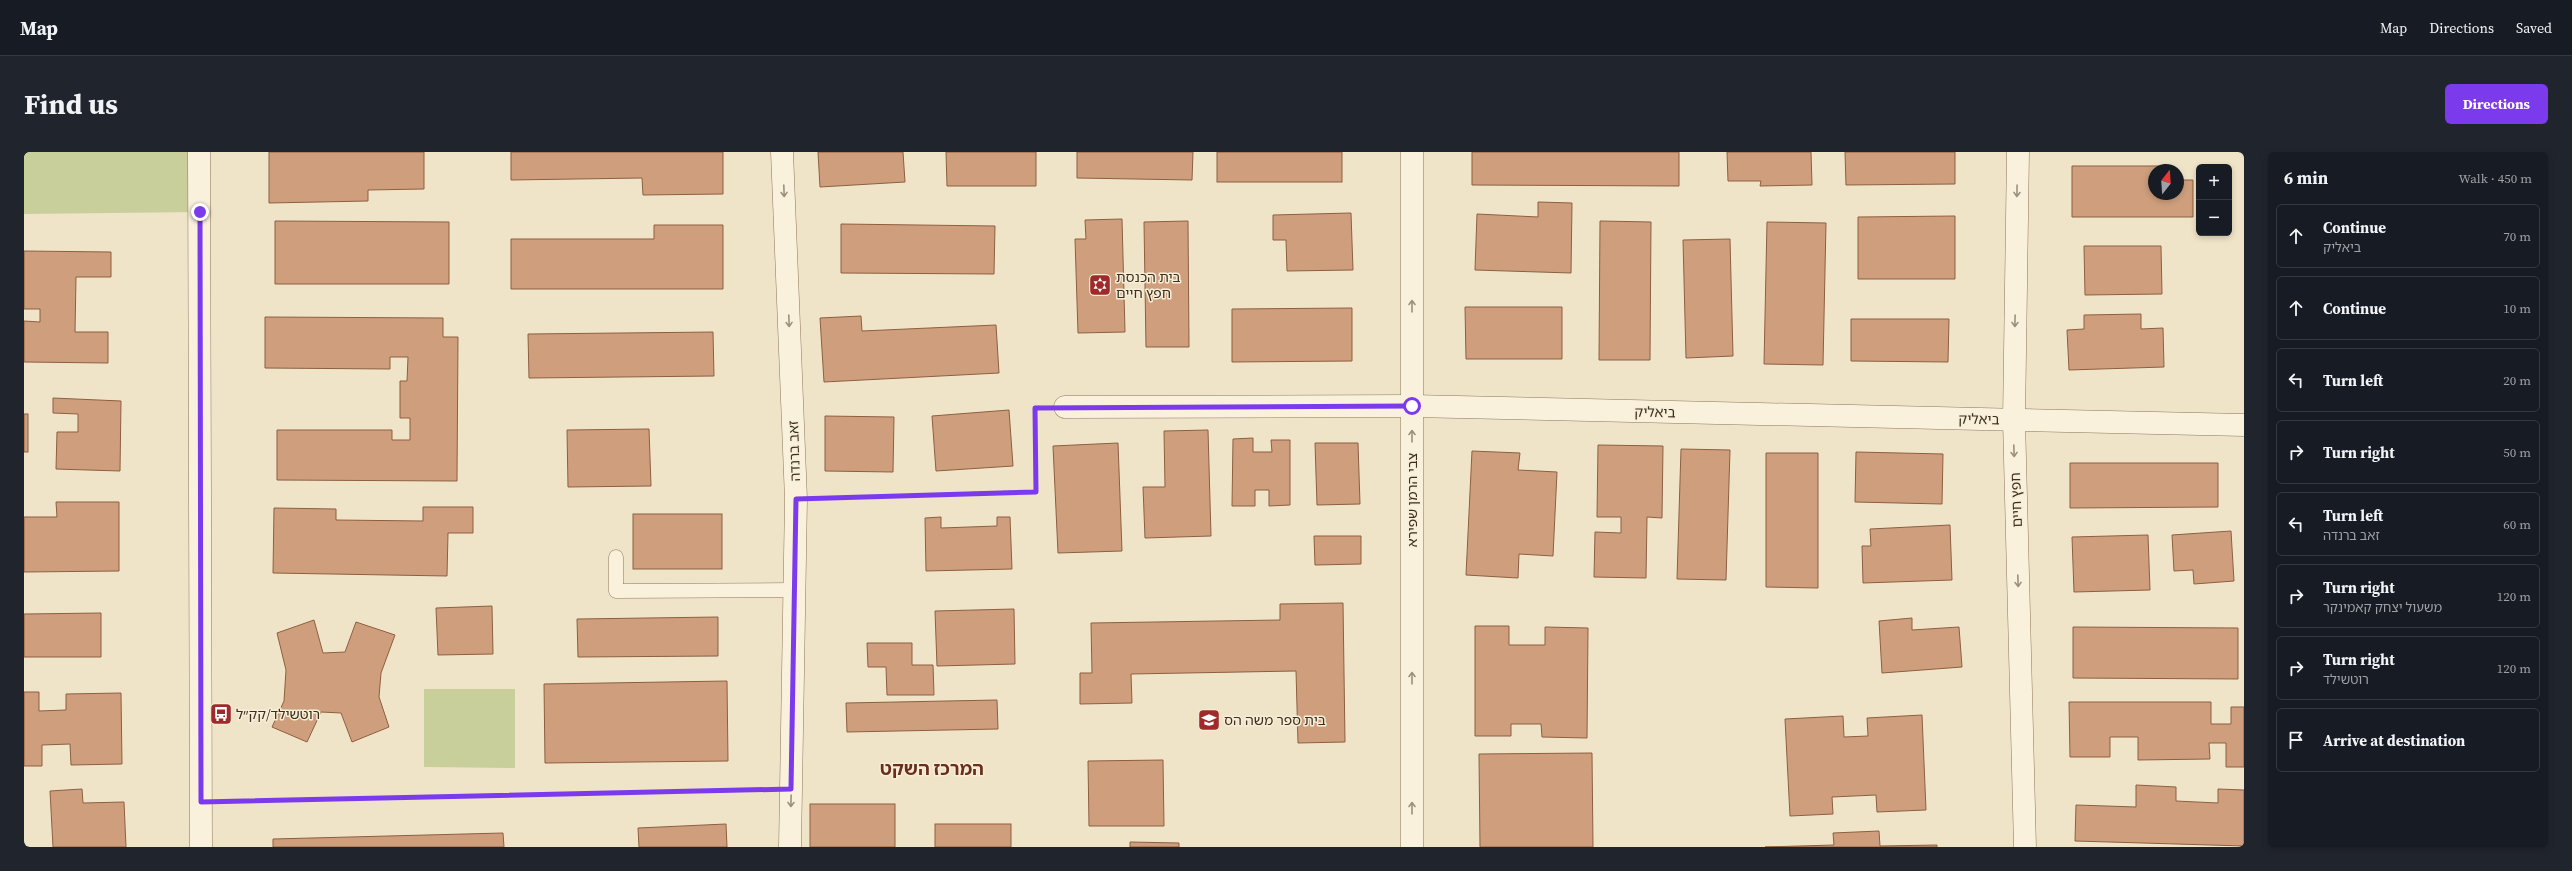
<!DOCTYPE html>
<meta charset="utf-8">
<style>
body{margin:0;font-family:"Source Serif 4","Noto Sans Hebrew",serif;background:#20242c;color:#f1f3f6}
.controls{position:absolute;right:12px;top:12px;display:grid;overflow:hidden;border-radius:6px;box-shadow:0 2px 6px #0003}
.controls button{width:36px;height:36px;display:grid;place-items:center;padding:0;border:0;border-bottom:1px solid #363941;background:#171b24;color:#f1f3f6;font:20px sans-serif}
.compass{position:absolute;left:2124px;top:12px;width:36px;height:36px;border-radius:50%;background:#171b24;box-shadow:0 2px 6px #0003;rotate:17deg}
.stop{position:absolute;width:12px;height:12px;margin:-9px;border:3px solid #7c3aed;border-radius:50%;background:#fff}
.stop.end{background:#7c3aed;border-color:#fff;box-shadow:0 1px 4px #0008}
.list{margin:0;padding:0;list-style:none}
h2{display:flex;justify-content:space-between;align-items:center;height:52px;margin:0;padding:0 16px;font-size:17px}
h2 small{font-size:13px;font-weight:400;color:#9ea1a6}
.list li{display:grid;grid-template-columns:26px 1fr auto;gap:12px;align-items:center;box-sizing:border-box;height:64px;margin:0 8px 8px;padding:0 8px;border:1px solid #363941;border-radius:6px}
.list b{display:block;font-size:15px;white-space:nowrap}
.list p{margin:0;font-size:13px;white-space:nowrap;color:#9ea1a6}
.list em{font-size:13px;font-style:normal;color:#9ea1a6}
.icon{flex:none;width:22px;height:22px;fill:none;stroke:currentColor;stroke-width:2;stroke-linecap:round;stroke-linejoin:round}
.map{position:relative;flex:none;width:2220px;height:695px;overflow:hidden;border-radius:6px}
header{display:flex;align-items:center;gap:24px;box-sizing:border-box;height:56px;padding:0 20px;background:#171b24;border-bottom:1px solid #363941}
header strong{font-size:19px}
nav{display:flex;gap:22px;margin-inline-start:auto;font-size:14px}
.intro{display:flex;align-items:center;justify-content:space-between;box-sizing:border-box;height:96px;padding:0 24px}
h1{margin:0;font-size:28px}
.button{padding:10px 18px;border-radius:6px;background:#7c3aed;color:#fff;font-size:14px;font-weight:700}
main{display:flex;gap:24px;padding:0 24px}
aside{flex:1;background:#171b24;border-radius:6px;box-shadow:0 2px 6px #0003}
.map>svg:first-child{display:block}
.green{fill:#c9cf9b}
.building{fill:#cf9f7d;stroke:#8d5f41}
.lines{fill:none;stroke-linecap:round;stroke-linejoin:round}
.service-casing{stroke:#8d765c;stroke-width:15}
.minor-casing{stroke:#8d765c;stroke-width:23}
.tertiary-casing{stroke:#8d765c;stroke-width:23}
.path{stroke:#8d765c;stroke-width:2.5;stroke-dasharray:3 2;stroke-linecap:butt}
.service{stroke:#faf1dc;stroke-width:14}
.minor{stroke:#faf1dc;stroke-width:22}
.tertiary{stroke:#faf1dc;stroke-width:22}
.oneway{stroke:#9c907e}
.route{stroke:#7c3aed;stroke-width:5}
.labels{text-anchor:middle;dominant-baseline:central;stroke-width:3;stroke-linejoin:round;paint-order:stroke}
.poi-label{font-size:14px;fill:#3d2e20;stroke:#f7eed8;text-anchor:start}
.street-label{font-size:14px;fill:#3d2e20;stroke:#f7eed8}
.district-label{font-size:18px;font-weight:bold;fill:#6b2e1e;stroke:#f7eed8}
</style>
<header>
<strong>Map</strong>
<nav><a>Map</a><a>Directions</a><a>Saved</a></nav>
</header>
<div class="intro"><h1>Find us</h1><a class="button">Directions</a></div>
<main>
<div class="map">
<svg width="2220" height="695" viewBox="0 0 2220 695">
<rect width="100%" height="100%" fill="#f0e4c8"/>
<g class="green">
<polygon points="0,0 175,0 176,60 0,62"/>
<polygon points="400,537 491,537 491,616 400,615"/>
</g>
<g class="building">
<polygon points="245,0 400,0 400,37 344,38 344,49 245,51"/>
<polygon points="487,0 699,0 699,42 619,43 618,26 487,28"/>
<polygon points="794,0 879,0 881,30 796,35"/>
<polygon points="922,0 1012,0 1012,34 923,34"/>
<polygon points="1053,0 1169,0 1168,28 1053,26"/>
<rect x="1193" y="0" width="125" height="30"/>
<polygon points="1448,0 1655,0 1655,34 1448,33"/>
<polygon points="1703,0 1787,0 1788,33 1736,34 1737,29 1704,29"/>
<polygon points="1821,0 1931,0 1931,32 1822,33"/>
<polygon points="2048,14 2146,14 2145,18 2130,18 2130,42 2154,42 2154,28 2169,28 2169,65 2048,65"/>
<polygon points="1514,50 1548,51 1547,121 1451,118 1453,62 1514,65"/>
<polygon points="1327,61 1329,118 1263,119 1262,88 1249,88 1249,63"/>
<polygon points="1931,64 1931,127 1834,127 1834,65"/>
<polygon points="1098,67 1101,180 1054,181 1051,87 1062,87 1061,68"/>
<polygon points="251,69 425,70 425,132 251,132"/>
<polygon points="1164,69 1165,195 1122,195 1120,70"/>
<polygon points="1576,69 1627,70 1626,208 1575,208"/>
<polygon points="1743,70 1802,71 1799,213 1740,212"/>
<polygon points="817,72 971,74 970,122 817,121"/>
<polygon points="630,73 699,73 699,137 487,137 487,87 630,87"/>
<polygon points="1706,87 1709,204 1662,206 1659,88"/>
<polygon points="2060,94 2137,94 2138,142 2061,143"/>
<polygon points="0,99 87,100 87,125 52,125 51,180 84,180 84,211 0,210 0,169 16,170 16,157 0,157"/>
<polygon points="1441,155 1538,155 1538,207 1442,207"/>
<polygon points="1328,156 1328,209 1208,210 1208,157"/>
<polygon points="2117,162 2117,177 2139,176 2140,215 2045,218 2043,178 2060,177 2060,163"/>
<polygon points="837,164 838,179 972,173 975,221 800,230 796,166"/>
<polygon points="241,165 419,166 419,185 434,185 433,329 253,328 253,278 368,278 368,288 386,288 386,266 376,266 376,229 383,229 384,205 366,205 366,217 241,216"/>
<polygon points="1827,167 1925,167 1924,210 1827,209"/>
<polygon points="689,180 690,224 505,226 504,182"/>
<polygon points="29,246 97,249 96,319 32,317 33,280 54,280 54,262 29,261"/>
<polygon points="985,258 989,314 912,319 908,264"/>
<rect x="0" y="262" width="4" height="38"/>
<polygon points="801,264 870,265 869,320 801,319"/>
<polygon points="625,277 627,334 544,335 543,278"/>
<polygon points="1184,278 1187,384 1121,386 1119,335 1141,335 1140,279"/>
<polygon points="1229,286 1229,300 1248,300 1247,288 1266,288 1266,353 1245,354 1245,338 1231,338 1231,354 1208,354 1209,287"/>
<polygon points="1094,291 1098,399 1034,401 1029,294"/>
<polygon points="1291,291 1334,291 1336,352 1293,353"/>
<polygon points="1574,293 1639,294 1638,366 1623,365 1622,426 1570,425 1571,380 1597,381 1597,365 1573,365"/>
<polygon points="1657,297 1706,298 1702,428 1653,427"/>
<polygon points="1448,299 1496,301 1494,318 1533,320 1529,404 1495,402 1494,426 1442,423"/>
<polygon points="1832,300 1919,302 1918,352 1831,350"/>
<polygon points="1742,301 1794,301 1794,436 1742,435"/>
<polygon points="2046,311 2194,311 2194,355 2046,356"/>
<polygon points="32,350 95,350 95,419 0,420 0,365 33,365"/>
<polygon points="399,355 449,355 449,381 424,381 423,424 249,421 250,356 312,357 312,368 399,369"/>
<rect x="609" y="362" width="89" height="55"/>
<polygon points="917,365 917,376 973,374 973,365 986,365 988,417 902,419 901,366"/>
<polygon points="1926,373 1928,428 1839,431 1838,394 1847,394 1846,377"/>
<polygon points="2207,379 2210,429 2170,432 2169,418 2150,419 2148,383"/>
<polygon points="2124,383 2126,438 2050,440 2048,385"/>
<polygon points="1290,384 1337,384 1337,412 1291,413"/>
<polygon points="1319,451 1321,590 1274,591 1272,519 1107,522 1108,551 1056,552 1056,521 1068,521 1067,471 1256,468 1256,452"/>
<polygon points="468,454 469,502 414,503 412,456"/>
<polygon points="990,457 991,512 913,514 911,459"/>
<polygon points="77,461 77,505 0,505 0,462"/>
<polygon points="694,465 694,504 554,505 553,467"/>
<polygon points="1888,466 1888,478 1935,475 1938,515 1858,521 1855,469"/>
<polygon points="290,468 299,501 321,500 332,470 371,483 357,521 355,545 365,575 328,590 317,561 297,560 283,590 248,575 260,549 262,518 253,481"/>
<polygon points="1451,474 1485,474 1485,493 1521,493 1521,475 1564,476 1563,586 1518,585 1517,572 1487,572 1487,584 1451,584"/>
<polygon points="2049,475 2214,476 2214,527 2049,526"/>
<polygon points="843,491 888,491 888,513 909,513 910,543 863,543 862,515 844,515"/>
<polygon points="703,529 704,609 521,611 520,532"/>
<polygon points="0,540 15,540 15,559 42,558 42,542 97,541 98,612 47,613 46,592 18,593 18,614 0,614"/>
<polygon points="973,548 974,577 823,580 822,551"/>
<polygon points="2045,550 2187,550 2187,572 2207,572 2207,555 2220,555 2220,615 2202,615 2202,591 2185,591 2186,607 2114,608 2114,585 2086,585 2086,605 2046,605"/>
<polygon points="1898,563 1902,658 1853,660 1852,643 1808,645 1809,662 1766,664 1761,567 1819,564 1820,585 1844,584 1843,566"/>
<polygon points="1568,601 1569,695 1456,695 1455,602"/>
<polygon points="1139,608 1140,674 1065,674 1064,609"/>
<polygon points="2112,633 2152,635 2152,649 2194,651 2194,637 2220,638 2220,694 2051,689 2052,653 2112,655"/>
<polygon points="58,637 59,651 100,650 102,695 29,695 26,639"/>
<rect x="786" y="652" width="85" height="43"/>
<polygon points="702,672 703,695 615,695 614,676"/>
<rect x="911" y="672" width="76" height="23"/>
<polygon points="1855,679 1856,694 1913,693 1913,695 1741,695 1810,693 1809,681"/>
<polygon points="479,681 480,695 249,695 249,687"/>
<polygon points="1106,690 1155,691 1155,695 1106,695"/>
</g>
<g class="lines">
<g class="service-casing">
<polyline id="service" points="592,405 592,439 771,438"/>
</g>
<g class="minor-casing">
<g id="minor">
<polyline points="758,0 772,347 766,695"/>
<polyline points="1388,0 1388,695"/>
<polyline points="1994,0 1990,268 2001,695"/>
<polyline points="1041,255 1388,254 2220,273"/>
</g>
</g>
<g class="tertiary-casing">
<polyline id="tertiary" points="175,0 177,695"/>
</g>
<g class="path">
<polyline points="799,346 1012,339 1011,255 1015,255"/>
<polyline points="204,649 739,638"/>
</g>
<use href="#service" class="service"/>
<use href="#minor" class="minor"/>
<use href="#tertiary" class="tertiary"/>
</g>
<defs><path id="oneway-shaft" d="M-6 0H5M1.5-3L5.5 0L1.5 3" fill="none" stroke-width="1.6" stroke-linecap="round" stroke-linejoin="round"/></defs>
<g class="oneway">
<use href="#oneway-shaft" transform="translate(760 39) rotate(88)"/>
<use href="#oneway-shaft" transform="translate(1993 39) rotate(91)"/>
<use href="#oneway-shaft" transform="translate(1388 154) rotate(-90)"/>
<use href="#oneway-shaft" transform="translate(765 169) rotate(88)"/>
<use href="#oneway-shaft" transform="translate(1991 169) rotate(91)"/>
<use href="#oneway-shaft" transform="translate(1388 284) rotate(-90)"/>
<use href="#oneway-shaft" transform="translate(1990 299) rotate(88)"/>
<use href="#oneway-shaft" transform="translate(1994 429) rotate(88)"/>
<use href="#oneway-shaft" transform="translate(1388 526) rotate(-90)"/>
<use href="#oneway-shaft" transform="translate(767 649) rotate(91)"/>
<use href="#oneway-shaft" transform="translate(1388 656) rotate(-90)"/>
</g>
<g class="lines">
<polyline class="route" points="176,60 177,650 767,637 772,347 1012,340 1011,256 1388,254"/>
</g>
<defs>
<g id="synagogue-square" transform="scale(1.15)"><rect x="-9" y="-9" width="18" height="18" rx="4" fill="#9e2a2b" stroke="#f7eed8"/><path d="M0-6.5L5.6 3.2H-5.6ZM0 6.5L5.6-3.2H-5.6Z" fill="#fff"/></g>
<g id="bus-square" transform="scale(1.15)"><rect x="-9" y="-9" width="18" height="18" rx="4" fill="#9e2a2b" stroke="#f7eed8"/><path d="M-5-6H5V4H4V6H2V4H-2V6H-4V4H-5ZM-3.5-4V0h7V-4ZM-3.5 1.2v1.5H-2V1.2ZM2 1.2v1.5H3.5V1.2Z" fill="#fff"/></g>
<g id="school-square" transform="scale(1.15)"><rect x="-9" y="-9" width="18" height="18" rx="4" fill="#9e2a2b" stroke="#f7eed8"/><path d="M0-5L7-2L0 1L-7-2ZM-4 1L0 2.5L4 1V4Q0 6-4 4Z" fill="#fff"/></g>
</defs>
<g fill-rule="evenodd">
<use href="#synagogue-square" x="1076" y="133"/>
<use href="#bus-square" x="197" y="562"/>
<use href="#school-square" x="1185" y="568"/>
</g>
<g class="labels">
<g class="poi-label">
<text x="1092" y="125">בית הכנסת<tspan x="1092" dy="16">חפץ חיים</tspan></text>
<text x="212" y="562">רוטשילד/קק״ל</text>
<text x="1200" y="568">בית ספר משה הס</text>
</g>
<g class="street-label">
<text transform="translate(1631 260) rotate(1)">ביאליק</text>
<text transform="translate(1955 267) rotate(1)">ביאליק</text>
<text transform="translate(770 299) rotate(-92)">זאב ברנדה</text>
<text transform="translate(1388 348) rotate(-90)">צבי הרמן שפירא</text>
<text transform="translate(1992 348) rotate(-92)">חפץ חיים</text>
</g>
<g class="district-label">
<text x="908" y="616">המרכז השקט</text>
</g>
</g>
</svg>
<div class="controls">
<button>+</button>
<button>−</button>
</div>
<svg class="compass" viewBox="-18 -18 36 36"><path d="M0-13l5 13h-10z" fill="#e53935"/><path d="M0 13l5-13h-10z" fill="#9ea1a6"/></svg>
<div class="stop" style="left:1388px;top:254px"></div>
<div class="stop end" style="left:176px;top:60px"></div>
</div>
<aside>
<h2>6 min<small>Walk · 450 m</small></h2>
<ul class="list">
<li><svg class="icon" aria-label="ahead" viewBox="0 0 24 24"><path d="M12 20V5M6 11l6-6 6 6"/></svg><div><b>Continue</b><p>ביאליק</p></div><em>70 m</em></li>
<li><svg class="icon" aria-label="ahead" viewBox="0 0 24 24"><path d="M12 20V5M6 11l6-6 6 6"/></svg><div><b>Continue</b></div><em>10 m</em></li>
<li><svg class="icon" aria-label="left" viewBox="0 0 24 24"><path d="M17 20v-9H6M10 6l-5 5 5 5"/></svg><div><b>Turn left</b></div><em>20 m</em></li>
<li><svg class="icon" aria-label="right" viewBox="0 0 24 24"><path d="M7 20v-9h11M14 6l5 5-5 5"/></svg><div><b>Turn right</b></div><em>50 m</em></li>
<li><svg class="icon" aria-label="left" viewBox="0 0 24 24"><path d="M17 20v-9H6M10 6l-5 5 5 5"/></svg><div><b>Turn left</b><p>זאב ברנדה</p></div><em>60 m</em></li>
<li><svg class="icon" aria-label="right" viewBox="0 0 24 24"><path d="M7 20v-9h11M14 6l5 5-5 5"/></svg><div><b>Turn right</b><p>משעול יצחק קאמינקר</p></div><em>120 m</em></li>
<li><svg class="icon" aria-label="right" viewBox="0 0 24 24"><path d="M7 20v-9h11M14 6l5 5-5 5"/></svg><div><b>Turn right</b><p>רוטשילד</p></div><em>120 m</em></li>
<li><svg class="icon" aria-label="arrive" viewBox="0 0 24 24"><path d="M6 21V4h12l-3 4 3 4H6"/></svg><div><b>Arrive at destination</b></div></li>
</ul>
</aside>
</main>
